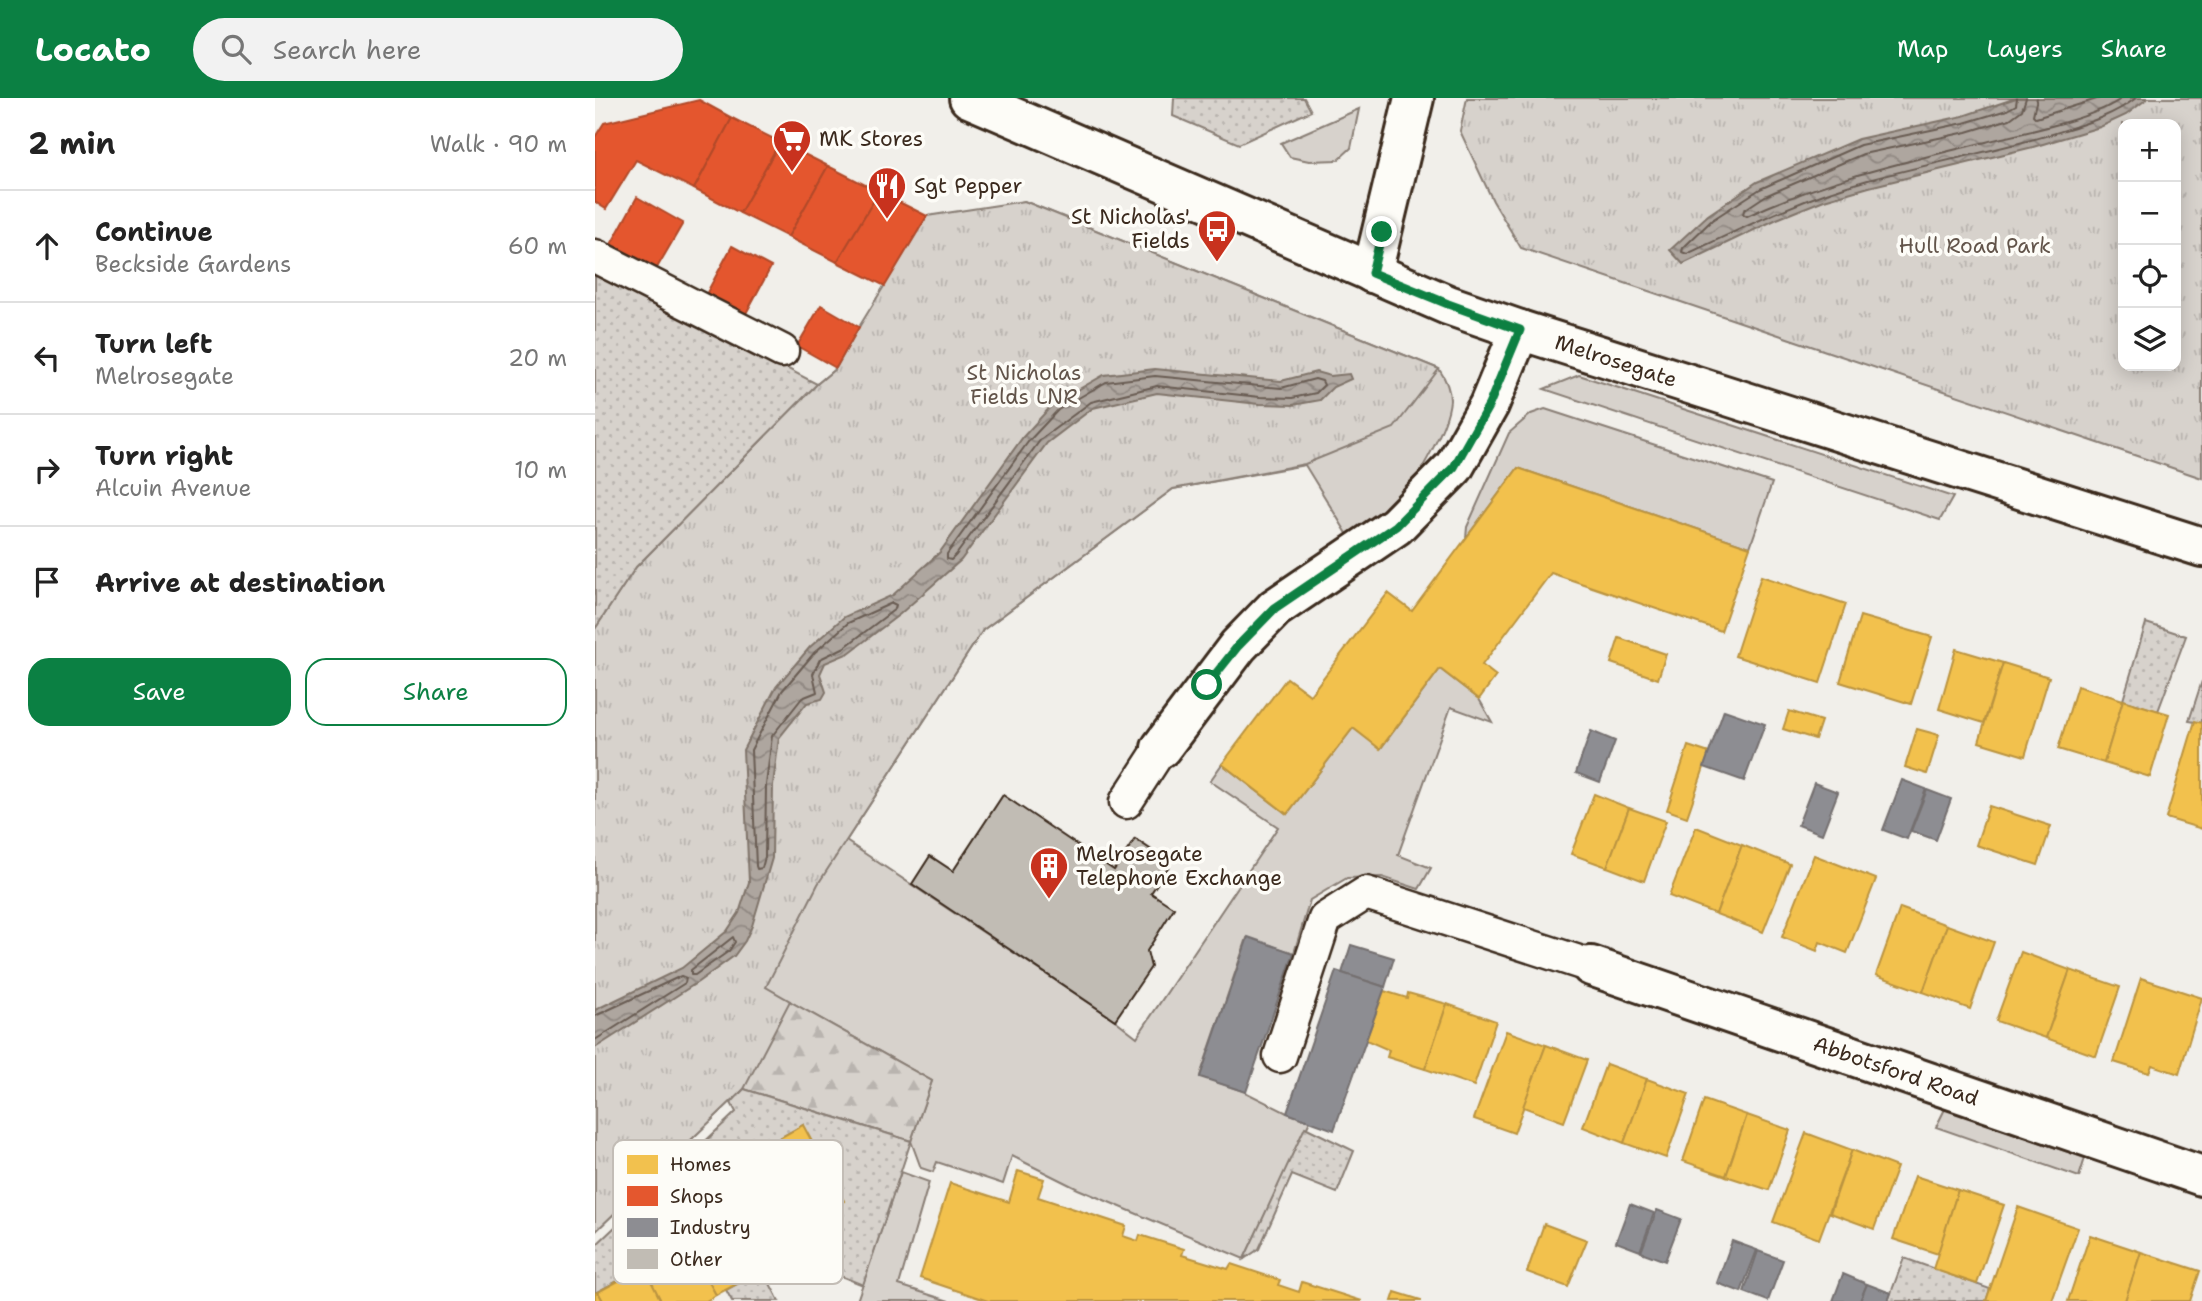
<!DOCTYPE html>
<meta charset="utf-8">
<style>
body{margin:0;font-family:"Shantell Sans",sans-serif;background:#f2f2f2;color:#222}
.controls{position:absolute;right:21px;top:21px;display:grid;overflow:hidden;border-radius:14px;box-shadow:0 4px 18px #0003}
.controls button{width:63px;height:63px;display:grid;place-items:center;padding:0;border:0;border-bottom:2px solid #e0e0e0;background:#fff;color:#222;font:35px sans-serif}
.stop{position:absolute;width:21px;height:21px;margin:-16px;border:5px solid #0b8043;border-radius:50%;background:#fff}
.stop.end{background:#0b8043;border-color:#fff;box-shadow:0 2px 7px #0008}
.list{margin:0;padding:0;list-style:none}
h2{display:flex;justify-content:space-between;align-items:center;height:91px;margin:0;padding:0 28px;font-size:30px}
h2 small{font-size:23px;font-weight:400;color:#767676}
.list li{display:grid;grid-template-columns:46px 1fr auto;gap:21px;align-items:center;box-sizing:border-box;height:112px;padding:0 28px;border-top:2px solid #e0e0e0}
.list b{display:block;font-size:26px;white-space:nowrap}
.list p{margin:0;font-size:23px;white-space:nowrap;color:#767676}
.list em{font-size:23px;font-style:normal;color:#767676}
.actions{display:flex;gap:14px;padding:21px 28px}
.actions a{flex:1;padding:16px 0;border:2px solid #0b8043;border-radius:21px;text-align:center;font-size:24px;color:#0b8043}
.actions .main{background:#0b8043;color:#fff}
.icon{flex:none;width:38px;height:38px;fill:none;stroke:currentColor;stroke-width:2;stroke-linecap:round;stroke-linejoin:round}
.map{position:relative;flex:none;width:1607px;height:1203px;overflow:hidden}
header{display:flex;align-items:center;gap:42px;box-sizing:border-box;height:98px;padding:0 35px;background:#0b8043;color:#fff}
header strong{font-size:33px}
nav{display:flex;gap:38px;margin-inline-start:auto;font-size:24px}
.search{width:490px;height:63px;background:#f2f2f2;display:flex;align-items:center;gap:18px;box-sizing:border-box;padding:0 24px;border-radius:38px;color:#767676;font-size:26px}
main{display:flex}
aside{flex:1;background:#fff}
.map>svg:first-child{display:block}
.grass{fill:#d7d2cc;stroke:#897e75;stroke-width:2}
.forest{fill:url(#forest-firs);stroke:#897e75;stroke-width:2}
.park{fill:url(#park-tufts);stroke:#897e75;stroke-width:2;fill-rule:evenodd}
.garden{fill:url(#garden-dots);stroke:#897e75;stroke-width:2}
.water{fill:url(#water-waves);stroke:#80746b;stroke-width:2}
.homes{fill:#f2c14e;stroke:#bb9440;stroke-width:2}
.shops{fill:#e4572e;stroke:#b14a29;stroke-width:2}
.industry{fill:#8d8d92;stroke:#746f6f;stroke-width:2}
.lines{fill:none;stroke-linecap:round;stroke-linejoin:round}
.shore{stroke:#695c52;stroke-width:2}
.building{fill:#c1bcb4;stroke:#3b2a1e;stroke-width:2}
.service-casing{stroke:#3b2a1e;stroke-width:37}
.minor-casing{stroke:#3b2a1e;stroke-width:44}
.tertiary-casing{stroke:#3b2a1e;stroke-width:44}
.service{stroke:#fdfcf7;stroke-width:32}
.minor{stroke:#fdfcf7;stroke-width:38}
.tertiary{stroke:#fdfcf7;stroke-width:38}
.route{stroke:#0b8043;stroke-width:9}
.labels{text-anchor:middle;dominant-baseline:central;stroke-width:7;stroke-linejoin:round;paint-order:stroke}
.poi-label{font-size:21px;fill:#3b2a1e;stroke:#fdfcf7;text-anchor:start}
.park-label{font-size:21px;fill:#62544a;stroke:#fdfcf7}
.street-label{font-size:21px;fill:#3b2a1e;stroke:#fdfcf7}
.key{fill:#fdfcf7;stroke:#c3bdb6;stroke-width:2}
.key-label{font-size:19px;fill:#3b2a1e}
</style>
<header>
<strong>Locato</strong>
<div class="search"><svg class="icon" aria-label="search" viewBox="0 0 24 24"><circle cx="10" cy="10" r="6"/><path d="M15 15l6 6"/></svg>Search here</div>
<nav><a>Map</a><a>Layers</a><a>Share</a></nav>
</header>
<main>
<aside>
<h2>2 min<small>Walk · 90 m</small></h2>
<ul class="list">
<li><svg class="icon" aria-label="ahead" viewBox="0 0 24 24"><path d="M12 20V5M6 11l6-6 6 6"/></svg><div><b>Continue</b><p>Beckside Gardens</p></div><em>60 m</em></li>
<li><svg class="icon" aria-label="left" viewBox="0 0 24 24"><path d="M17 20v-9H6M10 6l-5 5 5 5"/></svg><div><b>Turn left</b><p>Melrosegate</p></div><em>20 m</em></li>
<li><svg class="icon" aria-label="right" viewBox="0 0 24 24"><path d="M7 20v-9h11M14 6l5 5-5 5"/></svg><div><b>Turn right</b><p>Alcuin Avenue</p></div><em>10 m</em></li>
<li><svg class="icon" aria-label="arrive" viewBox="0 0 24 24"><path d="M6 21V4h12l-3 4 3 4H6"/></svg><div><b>Arrive at destination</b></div></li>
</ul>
<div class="actions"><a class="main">Save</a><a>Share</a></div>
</aside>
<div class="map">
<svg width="1607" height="1203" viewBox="0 0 1607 1203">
<defs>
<pattern id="forest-firs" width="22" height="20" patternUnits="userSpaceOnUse" patternTransform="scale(1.75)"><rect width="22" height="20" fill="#d7d2cc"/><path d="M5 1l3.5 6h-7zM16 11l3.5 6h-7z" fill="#b9b4af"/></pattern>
<pattern id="park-tufts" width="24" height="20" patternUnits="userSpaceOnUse" patternTransform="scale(1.75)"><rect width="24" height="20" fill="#d7d2cc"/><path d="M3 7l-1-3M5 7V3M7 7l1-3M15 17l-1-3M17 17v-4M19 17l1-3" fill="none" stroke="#b9b4af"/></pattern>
<pattern id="garden-dots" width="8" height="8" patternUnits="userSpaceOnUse" patternTransform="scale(1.75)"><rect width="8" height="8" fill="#d7d2cc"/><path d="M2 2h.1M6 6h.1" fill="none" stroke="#b9b4af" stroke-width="1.8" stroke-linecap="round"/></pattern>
<pattern id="water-waves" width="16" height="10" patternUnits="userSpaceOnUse" patternTransform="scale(1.75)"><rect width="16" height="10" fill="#aea69f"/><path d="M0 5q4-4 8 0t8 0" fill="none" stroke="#8f8781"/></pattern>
</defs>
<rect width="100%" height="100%" fill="#f1efea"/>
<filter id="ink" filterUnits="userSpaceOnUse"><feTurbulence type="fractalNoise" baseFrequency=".0143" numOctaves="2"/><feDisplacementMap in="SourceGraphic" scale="14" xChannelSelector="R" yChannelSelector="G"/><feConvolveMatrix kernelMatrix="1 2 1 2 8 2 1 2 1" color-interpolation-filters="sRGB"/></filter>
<g filter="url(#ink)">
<g class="grass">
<polygon points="764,11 756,50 743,62 714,63 695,59 686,45"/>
<path d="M429,103L844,271C850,280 855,290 855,302C853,330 817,393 796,412C783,423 769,432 756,442L710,367L578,391L388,532L251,743L520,922L542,939L683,729L615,683L627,666L692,716L758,630L786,650L845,571L884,601L897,624L856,609L803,757L836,770L824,791L787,779L752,780L715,802L699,855L652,840L605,978L650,994L692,1015L715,1023L649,1161L483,1091L417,1058L408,1086L342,1064L338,1074L326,1070L316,1043L337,983L171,890L0,531L41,469L222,286L241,270L290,188Z"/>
<polygon points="984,277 1358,399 1345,422 949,291"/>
<polygon points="950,311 1177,385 1155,449 923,370 871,440 872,429 914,335 936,316"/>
<polygon points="1350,1011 1490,1060 1484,1079 1341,1029"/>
<polygon points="306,1074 334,1084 304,1187 354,1203 262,1203"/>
</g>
<polygon class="forest" points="171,890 337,983 316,1043 149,991 0,1134"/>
<g class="park">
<path d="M872,0H1607V380L926,150L898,103L865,33ZM1528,26H1581V268H1528Z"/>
<polygon points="429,103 844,271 799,330 710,366 578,391 388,532 223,786 171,889 195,903 149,991 0,1134 0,531 41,469 222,286 241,270 264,229 332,118"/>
</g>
<g class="garden">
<polygon points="579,0 709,0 716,13 644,46 578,18"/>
<polygon points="0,170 222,286 41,469 0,531"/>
<polygon points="1551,525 1591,538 1563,613 1528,602"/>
<polygon points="1607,583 1607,625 1594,623"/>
<polygon points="149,991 316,1043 268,1187 243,1177 247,1167 228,1160 209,1125 208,1027 116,1078 127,1098 38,1148 49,1169 0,1195 0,1148 141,1014 136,1005"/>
<polygon points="710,1029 759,1053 742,1095 697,1077 664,1151 649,1161"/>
<polygon points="1309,1160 1395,1191 1391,1203 1293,1203"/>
<polygon points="168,1172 184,1203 137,1203 131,1192"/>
</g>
<g class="water">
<polygon points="1421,0 1553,0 1531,17 1505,29 1438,49 1274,89 1229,102 1182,121 1088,166 1075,152 1113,117 1162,84 1263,41 1368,18"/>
<polygon points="560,271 686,283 721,274 735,278 754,276 756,281 738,289 725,302 698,307 664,306 562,295 498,310 452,345 366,462 305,516 254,555 230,565 225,576 231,594 227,601 212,605 184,640 178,687 177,760 157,828 150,843 139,858 103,884 0,950 0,912 87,870 132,833 144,815 154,784 148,652 181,589 215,549 249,519 298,497 345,454 428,339 458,306 509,277"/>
</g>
<g class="homes">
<polygon points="923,370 1155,449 1126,533 956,475 887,567 901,578 884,601 845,571 785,651 758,630 692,716 627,666 692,580 715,597 793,495 817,513"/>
<polygon points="1166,478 1251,506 1225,585 1140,558"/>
<polygon points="1265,518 1337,539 1316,606 1245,584"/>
<polygon points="1024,540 1071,556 1063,581 1016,565"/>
<polygon points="1361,551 1408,565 1389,625 1344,611"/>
<polygon points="1408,565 1454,579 1430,658 1384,644"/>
<polygon points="1482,588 1528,602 1509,665 1463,651"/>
<polygon points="1528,602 1574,616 1555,679 1509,665"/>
<polygon points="1194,613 1226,623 1220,641 1188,631"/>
<polygon points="1600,623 1607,625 1607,731 1571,720"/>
<polygon points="1322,631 1344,637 1332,676 1310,669"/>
<polygon points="1093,648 1114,655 1092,719 1072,712"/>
<polygon points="999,696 1034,710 1012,769 976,756"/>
<polygon points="1394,708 1456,728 1443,767 1381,747"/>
<polygon points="1034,710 1071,723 1049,783 1012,769"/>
<polygon points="1101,729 1147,747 1121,816 1074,798"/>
<polygon points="1147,747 1195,766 1168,834 1121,816"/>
<polygon points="1219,757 1281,781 1252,855 1225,844 1222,853 1187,839"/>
<polygon points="1305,810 1352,827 1328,894 1281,877"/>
<polygon points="1352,827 1399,844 1375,911 1328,894"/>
<polygon points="1426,854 1475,872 1451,940 1401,923"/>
<polygon points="1475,872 1525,889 1501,958 1451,940"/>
<polygon points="1546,880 1607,900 1584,976 1557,967 1554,975 1519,964"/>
<polygon points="789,893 812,900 813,895 852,906 830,971 792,959 794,952 771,942"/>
<polygon points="852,906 901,923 879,988 830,971"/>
<polygon points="911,933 951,947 919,1035 879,1021"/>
<polygon points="951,947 992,962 969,1024 928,1009"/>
<polygon points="1011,966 1052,981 1029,1045 988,1029"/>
<polygon points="1052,981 1094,996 1071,1060 1029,1045"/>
<polygon points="1109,1002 1152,1017 1131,1078 1088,1063"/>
<polygon points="1152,1017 1195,1032 1174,1092 1131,1078"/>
<polygon points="208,1027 249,1103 203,1128 162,1053"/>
<polygon points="1211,1035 1257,1052 1224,1141 1178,1124"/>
<polygon points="1257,1052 1302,1069 1279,1131 1235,1115"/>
<polygon points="423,1073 449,1081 443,1099 531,1128 528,1138 543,1143 545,1137 589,1151 587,1157 633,1171 636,1166 685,1182 683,1187 704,1194 707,1184 767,1203 393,1203 325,1180 355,1085 414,1104"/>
<polygon points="1320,1078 1363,1092 1343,1156 1298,1141"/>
<polygon points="1363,1092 1409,1107 1382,1186 1338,1171"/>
<polygon points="127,1098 168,1172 121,1197 81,1124"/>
<polygon points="1423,1109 1483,1130 1457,1203 1391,1203"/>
<polygon points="81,1124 121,1197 111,1203 66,1203 37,1148"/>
<polygon points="949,1126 992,1142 973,1189 932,1174"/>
<polygon points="1495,1137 1546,1154 1530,1203 1473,1203"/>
<polygon points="1546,1154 1605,1173 1595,1203 1530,1203"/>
<polygon points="49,1169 66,1203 8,1203 3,1194"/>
<polygon points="3,1194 8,1203 0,1203 0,1195"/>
<polygon points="800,1194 826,1202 826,1203 797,1203"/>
</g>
<g class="shops">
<polygon points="104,2 137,20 99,91 41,62 11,111 0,104 0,39 9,25"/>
<polygon points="137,20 185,44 145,115 99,91"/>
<polygon points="185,44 233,68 193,139 145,115"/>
<polygon points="233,68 284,94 242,164 193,139"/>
<polygon points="284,94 332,118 290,188 242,164"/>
<polygon points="42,99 88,125 59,175 14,150"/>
<polygon points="137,148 176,169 148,221 109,200"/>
<polygon points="226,207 264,229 241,270 202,248"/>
</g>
<g class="industry">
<polygon points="1129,612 1170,626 1149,683 1109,669"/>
<polygon points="996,633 1020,643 1005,684 981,675"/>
<polygon points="1307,682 1331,691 1312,741 1288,732"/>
<polygon points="1219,685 1243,694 1227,736 1203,727"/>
<polygon points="1332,692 1356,701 1341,742 1316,733"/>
<polygon points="653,839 699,855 651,994 605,979"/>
<polygon points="756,847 799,860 790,889 747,875"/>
<polygon points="741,873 790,889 739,1032 692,1015"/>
<polygon points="1035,1106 1059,1115 1045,1153 1021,1144"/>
<polygon points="1062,1112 1086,1121 1070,1163 1046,1154"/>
<polygon points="1137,1143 1162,1152 1146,1194 1122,1185"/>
<polygon points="1163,1153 1188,1162 1173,1203 1149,1194"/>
<polygon points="1248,1176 1272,1186 1265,1203 1238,1203"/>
<polygon points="1272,1186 1296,1195 1293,1203 1265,1203"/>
</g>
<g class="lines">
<g class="shore">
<path d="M1422,0L1421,7L1412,12L1369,25L1265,47L1165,91L1117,122L1088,150L1087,154L1092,156C1151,128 1210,99 1273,82C1333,66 1394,54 1454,37C1485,27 1515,20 1541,0"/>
<path d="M1431,0L1427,12L1415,21L1372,34L1268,56L1170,98L1149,112L1148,116L1152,118C1229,82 1309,64 1391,44C1426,35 1500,21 1527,0"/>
<polyline points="1442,0 1438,17 1441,20 1505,0"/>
<polygon points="560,278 686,290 720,281 727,283 729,287 721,295 697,300 665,299 562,288 496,304 446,341 361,457 356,462 352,461 352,456 433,344 463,312 511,284"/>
<polygon points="297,505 301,507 300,511 250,549 225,561 218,576 222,594 207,600 177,638 171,687 170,759 167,770 162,771 161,768 156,652 187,593 220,554 253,525"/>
<polygon points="138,839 140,844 134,853 100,877 96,877 96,872"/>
<polyline points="0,918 86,878 91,880 90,885 0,942"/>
</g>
</g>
<polygon class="building" points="408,697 519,772 540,741 576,765 556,795 579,810 552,853 556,869 520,922 317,786 335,758 358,773"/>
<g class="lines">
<g class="service-casing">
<g id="service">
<polyline points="0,158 187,253"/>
<polyline points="531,704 566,650"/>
<polyline points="685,958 730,821 771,795 996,868"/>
</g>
</g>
<g class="minor-casing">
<g id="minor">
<polyline points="777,175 819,0"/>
<polyline points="566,650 643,548 680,510 801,428 859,369 894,307 925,232"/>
<polyline points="996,868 1607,1078"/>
</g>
</g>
<g class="tertiary-casing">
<polyline id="tertiary" points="374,0 853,207 925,232 1607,449"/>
</g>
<use href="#service" class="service"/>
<use href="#minor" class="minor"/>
<use href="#tertiary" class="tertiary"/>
</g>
</g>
<g class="lines" filter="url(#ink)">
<polyline class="route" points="612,587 643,548 680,510 801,428 859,369 894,307 925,232 853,206 777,175 787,134"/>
</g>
<defs>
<g id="supermarket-pin" transform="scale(2.0125)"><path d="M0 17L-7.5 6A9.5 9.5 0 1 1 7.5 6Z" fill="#c8321e" stroke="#fdfcf7"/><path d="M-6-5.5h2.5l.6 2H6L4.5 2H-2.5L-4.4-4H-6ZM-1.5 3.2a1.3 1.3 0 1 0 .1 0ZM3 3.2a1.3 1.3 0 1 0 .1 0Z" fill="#fff"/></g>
<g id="restaurant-pin" transform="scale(2.0125)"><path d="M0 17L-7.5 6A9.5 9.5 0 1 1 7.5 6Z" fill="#c8321e" stroke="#fdfcf7"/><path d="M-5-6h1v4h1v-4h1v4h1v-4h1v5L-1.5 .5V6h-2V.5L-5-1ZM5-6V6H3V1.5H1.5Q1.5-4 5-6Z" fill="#fff"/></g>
<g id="bus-pin" transform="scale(2.0125)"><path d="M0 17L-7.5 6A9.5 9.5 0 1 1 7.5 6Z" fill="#c8321e" stroke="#fdfcf7"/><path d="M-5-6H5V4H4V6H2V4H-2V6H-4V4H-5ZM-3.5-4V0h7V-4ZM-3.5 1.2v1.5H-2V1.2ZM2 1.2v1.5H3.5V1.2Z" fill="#fff"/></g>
<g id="building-pin" transform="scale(2.0125)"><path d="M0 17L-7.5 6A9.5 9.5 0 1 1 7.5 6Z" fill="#c8321e" stroke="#fdfcf7"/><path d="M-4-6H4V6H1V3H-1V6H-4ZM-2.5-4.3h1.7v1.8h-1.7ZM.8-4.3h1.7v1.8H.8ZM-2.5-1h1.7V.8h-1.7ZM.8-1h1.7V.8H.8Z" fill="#fff"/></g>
</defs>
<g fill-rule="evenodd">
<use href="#supermarket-pin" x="197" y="41"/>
<use href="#restaurant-pin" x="292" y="88"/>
<use href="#bus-pin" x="622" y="131"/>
<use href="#building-pin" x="454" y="768"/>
</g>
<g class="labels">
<g class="poi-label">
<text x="224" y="41">MK Stores</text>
<text x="319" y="88">Sgt Pepper</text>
<text x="595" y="119" text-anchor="end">St Nicholas'<tspan x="595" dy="24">Fields</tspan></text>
<text x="481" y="756">Melrosegate<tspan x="481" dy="24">Telephone Exchange</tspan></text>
</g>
<g class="park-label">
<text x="1380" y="148">Hull Road Park</text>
<text x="429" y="275">St Nicholas<tspan x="429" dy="24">Fields LNR</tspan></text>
</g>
<g class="street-label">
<text transform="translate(1021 263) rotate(18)">Melrosegate</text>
<text transform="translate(1301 973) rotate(19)">Abbotsford Road</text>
</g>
</g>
<rect x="18" y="1042" width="230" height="144" rx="10" class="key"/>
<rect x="32" y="1057" width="31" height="19" fill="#f2c14e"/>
<rect x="32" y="1088" width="31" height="20" fill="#e4572e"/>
<rect x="32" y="1120" width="31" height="19" fill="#8d8d92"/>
<rect x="32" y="1151" width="31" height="20" fill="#c1bcb4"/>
<g class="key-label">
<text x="75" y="1073">Homes</text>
<text x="75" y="1105">Shops</text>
<text x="75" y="1136">Industry</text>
<text x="75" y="1168">Other</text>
</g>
</svg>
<div class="controls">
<button>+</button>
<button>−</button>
<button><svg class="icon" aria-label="locate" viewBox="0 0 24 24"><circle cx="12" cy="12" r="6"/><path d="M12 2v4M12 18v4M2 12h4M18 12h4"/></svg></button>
<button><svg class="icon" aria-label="layers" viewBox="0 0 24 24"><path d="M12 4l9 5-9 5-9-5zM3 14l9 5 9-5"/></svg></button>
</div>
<div class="stop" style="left:612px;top:587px"></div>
<div class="stop end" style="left:787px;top:134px"></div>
</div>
</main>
